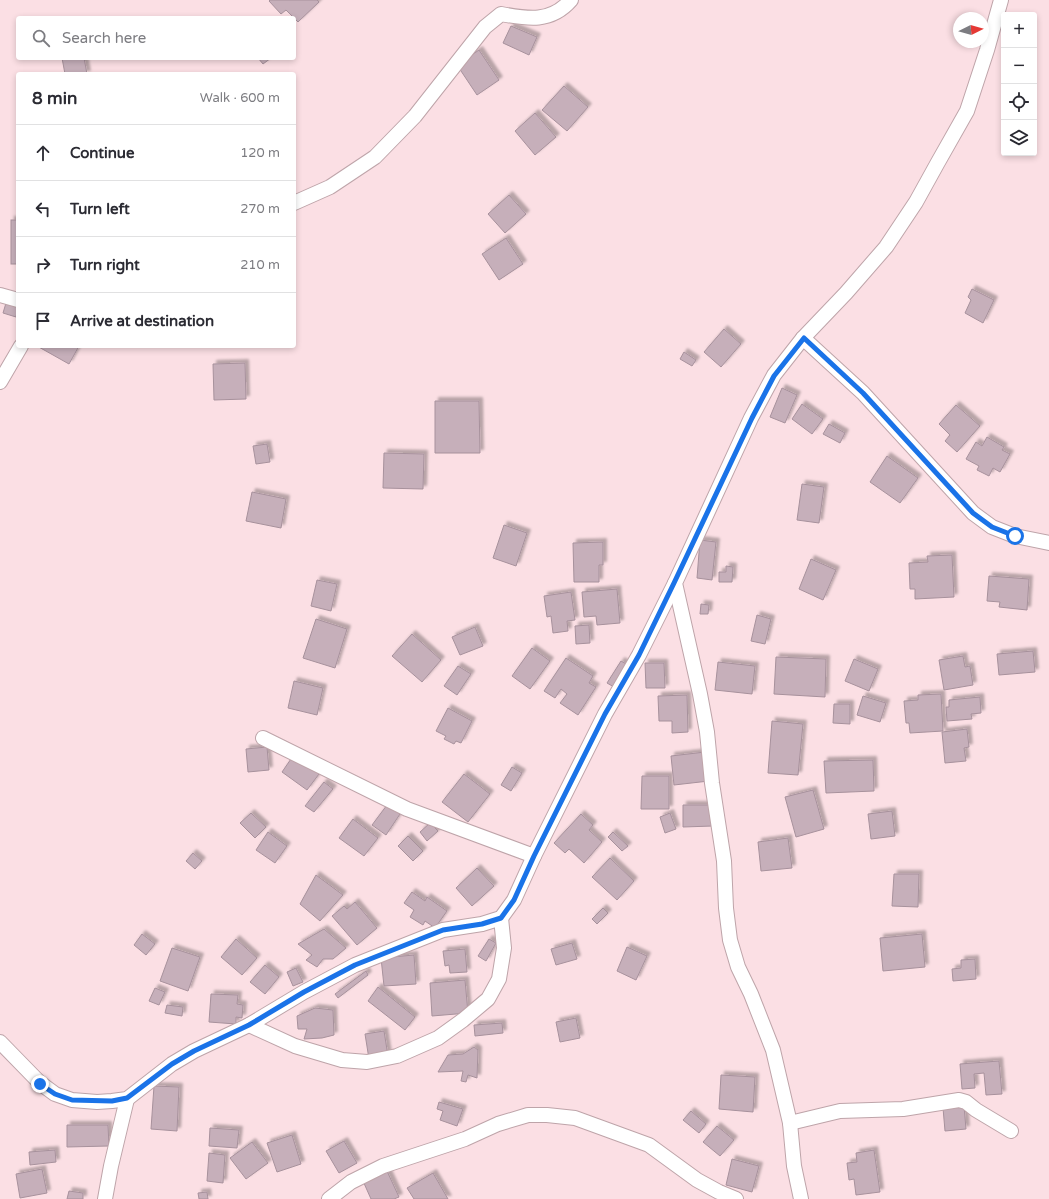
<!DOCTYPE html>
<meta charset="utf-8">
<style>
body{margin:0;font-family:"Varela Round",sans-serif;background:#f2f2f3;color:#2b2b33}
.controls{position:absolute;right:12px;top:12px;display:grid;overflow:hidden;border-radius:4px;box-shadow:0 2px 6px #0003}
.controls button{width:36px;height:36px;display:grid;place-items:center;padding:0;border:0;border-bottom:1px solid #e1e1e2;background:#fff;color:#2b2b33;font:20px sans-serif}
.compass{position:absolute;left:953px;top:12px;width:36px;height:36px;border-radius:50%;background:#fff;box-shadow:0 2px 6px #0003;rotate:85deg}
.stop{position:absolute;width:12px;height:12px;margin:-9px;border:3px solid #1a73e8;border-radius:50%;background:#fff}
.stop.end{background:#1a73e8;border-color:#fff;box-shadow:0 1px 4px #0008}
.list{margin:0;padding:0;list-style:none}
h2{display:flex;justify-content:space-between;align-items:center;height:52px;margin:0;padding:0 16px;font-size:17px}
h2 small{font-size:13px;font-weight:400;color:#7c7c81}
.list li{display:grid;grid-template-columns:26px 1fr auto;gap:12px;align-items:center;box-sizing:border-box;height:56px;padding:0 16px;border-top:1px solid #e1e1e2}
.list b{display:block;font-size:15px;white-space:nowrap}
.list em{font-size:13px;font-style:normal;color:#7c7c81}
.icon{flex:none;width:22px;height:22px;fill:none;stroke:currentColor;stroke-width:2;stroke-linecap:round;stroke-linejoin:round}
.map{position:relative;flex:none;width:1049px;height:1199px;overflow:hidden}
.search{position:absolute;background:#fff;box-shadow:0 2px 6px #0003;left:16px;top:16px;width:280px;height:44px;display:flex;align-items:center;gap:10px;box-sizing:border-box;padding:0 14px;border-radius:4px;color:#7c7c81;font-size:15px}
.panel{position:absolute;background:#fff;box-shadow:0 2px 6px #0003;left:16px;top:72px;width:280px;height:276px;border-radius:4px}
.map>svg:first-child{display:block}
.building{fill:#c6afba;stroke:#a7919c;filter:url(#shadow)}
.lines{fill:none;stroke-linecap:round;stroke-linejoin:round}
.street-casing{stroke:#bea4a9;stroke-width:16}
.street{stroke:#fff;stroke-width:14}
.route{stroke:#1a73e8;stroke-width:5}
</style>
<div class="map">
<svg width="1049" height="1199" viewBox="0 0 1049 1199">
<defs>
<filter id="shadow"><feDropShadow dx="3.5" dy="-3.5" stdDeviation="1" flood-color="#0004"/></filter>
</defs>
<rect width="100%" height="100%" fill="#fbdfe4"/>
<g class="building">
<polygon points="270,0 317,0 319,2 298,22 286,10 281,14 269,1"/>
<polygon points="511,26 537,37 529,55 503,43"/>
<polygon points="479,50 499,80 477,95 457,65"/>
<polygon points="62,58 84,58 87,74 65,74"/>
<polygon points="258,58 271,58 263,64"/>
<polygon points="564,86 588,107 567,131 542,110"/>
<polygon points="535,113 556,137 535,155 515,131"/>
<polygon points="509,195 526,214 505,233 488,214"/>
<rect x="11" y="220" width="7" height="44"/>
<polygon points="506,238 523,264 499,280 482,254"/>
<polygon points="972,289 994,300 983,323 965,313 971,300 968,297"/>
<polygon points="6,303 18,307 16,317 3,313"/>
<polygon points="724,329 741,344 721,367 704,352"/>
<polygon points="37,346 79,346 69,364"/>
<polygon points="684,352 696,360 692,366 680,359"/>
<polygon points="245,363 246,399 214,400 213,364"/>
<polygon points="782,388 797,395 785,423 770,417"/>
<polygon points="435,401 479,401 480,453 435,453"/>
<polygon points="802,404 823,419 812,434 792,419"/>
<polygon points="956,405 980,426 957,452 945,441 950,435 939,424"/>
<polygon points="829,424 845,433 840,443 823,434"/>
<polygon points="987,437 1004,447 1002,450 1010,454 1000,472 993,468 989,476 977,470 979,466 966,459 976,442 982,446"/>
<polygon points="267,444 270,462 256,464 253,446"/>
<polygon points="384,453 424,454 423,489 383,488"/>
<polygon points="887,456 918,478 900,503 870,482"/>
<polygon points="802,484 824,487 819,523 797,520"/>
<polygon points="252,492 286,499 281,528 246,521"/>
<polygon points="504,525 527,533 516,566 493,558"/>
<polygon points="700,540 716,542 712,580 697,578"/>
<polygon points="603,542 603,565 599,565 599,582 574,582 573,543"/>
<polygon points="952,555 954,597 915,599 915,589 910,589 909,563 928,562 927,556"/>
<polygon points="811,559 836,570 823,600 799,589"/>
<polygon points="726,566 733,567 732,582 719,582 719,572 726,572"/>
<polygon points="989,576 1029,579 1027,610 999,607 1000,602 987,601"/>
<polygon points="317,580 337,584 331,611 311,606"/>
<polygon points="617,589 620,623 597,625 596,616 584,617 582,592"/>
<polygon points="571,592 575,620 567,621 568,631 553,633 551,616 547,617 544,596"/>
<polygon points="701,604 709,605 708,614 700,614"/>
<polygon points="757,615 771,619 765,644 751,641"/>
<polygon points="316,619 347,629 335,668 303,658"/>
<polygon points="589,625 590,643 576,644 575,626"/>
<polygon points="475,627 483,646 460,655 452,637"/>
<polygon points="412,634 441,660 422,682 392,656"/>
<polygon points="532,648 550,661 530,689 512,676"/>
<polygon points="1033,651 1035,672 999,675 997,654"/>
<polygon points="963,656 965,667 970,666 973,685 944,690 939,660"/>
<polygon points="776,657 826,659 825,697 774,694"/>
<polygon points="566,658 593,676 589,683 596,687 578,715 560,703 567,694 561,689 555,698 544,691"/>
<polygon points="854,659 878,669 869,691 845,681"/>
<polygon points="621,661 628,665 614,687 607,683"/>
<polygon points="718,662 755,666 752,694 715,690"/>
<polygon points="645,663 664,663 665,688 646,688"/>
<polygon points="458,666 471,674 457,695 444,686"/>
<polygon points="294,681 323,688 317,715 288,708"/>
<polygon points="941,694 943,731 910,733 909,723 906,723 904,701 918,700 918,695"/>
<polygon points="687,695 688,732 672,733 672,721 659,721 658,696"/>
<polygon points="863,696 886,703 880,722 857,715"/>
<polygon points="980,697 981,713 971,714 972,719 947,721 946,707 949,707 949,700"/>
<polygon points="834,704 850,704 850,724 833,723"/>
<polygon points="448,708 472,721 461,743 456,741 454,744 444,739 446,736 436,731"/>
<polygon points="772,721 803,724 798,775 768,773"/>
<polygon points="967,729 969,747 964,748 966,761 945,763 942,732"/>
<polygon points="267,747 269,770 248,772 246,749"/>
<polygon points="705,752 709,781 674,785 671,756"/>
<polygon points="293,756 319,774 307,790 282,772"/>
<polygon points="873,760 874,791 826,793 824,761"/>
<polygon points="512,767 522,773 511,791 501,785"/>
<polygon points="464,774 490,794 468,822 442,802"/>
<polygon points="642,776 669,776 669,809 641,809"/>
<polygon points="324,782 333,789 314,812 305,806"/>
<polygon points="813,790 824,829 796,837 785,797"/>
<polygon points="387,805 400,814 386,835 372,825"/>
<polygon points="683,805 713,805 713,826 683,827"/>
<polygon points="892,811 895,836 871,839 868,814"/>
<polygon points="251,813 266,827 255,838 240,823"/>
<polygon points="670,813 676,829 665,833 660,817"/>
<polygon points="581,814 593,825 589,830 602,842 584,863 569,849 565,853 554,843"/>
<polygon points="353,819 378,838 364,856 339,838"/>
<polygon points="430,823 438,831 427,841 420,832"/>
<polygon points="268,832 287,846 275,863 256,850"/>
<polygon points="613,832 628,846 622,851 608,837"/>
<polygon points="408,836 423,851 413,861 398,846"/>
<polygon points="788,838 792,868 761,871 758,842"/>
<polygon points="193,853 202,861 195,869 186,861"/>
<polygon points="610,858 634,881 617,900 592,877"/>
<polygon points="477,868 494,886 472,906 456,888"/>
<polygon points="894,874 919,874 918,907 892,906"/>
<polygon points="316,875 343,895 320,921 300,904"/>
<polygon points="412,892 425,901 427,897 447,911 435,928 425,921 423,925 410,917 414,910 404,903"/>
<polygon points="355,902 377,928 357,945 332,916 344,906 347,909"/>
<polygon points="603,908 608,913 597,924 592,919"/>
<polygon points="324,929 346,948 333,959 323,959 317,967 306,960 312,955 298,944"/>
<polygon points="142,934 155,944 146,955 134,945"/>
<polygon points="922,934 925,967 883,971 880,938"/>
<polygon points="236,939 257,958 242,975 221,957"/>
<polygon points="489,939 496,943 486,961 478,956"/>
<polygon points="572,943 577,959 556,965 551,949"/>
<polygon points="627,947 647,956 636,980 617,971"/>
<polygon points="172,948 200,957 188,991 160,981"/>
<polygon points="465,949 467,972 450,973 449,965 445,966 443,951"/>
<polygon points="414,955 416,984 384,986 381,958"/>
<polygon points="975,959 976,979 953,981 952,969 961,968 961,960"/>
<polygon points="265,965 279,977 265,994 250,982"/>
<polygon points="296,968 303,982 293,986 287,972"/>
<polygon points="366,971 368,975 338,998 335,994"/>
<polygon points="465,980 468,1013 432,1016 430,983"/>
<polygon points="378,987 415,1017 405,1030 368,1001"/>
<polygon points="155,988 165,992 159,1005 149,1001"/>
<polygon points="211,994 238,995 237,1004 243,1005 242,1018 236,1017 236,1024 209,1022"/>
<polygon points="167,1005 183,1007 182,1016 165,1013"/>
<polygon points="315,1008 333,1010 334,1035 322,1038 304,1039 307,1029 298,1029 297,1016"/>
<polygon points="576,1018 580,1038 560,1042 556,1022"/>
<polygon points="502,1023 503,1033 475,1036 474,1025"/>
<polygon points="384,1031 388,1056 369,1059 365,1034"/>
<polygon points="474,1047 478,1050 477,1078 468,1075 466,1082 461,1081 463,1071 438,1072 448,1055 463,1054"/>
<polygon points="999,1061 1002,1094 986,1095 984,1073 974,1074 975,1088 962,1089 960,1064"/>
<polygon points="721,1075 755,1077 753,1112 719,1109"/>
<polygon points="154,1086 179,1087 177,1131 151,1129"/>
<polygon points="439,1102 463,1109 457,1126 440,1120 443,1111 437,1109"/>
<polygon points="964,1106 966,1129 945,1131 943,1108"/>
<polygon points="691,1111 706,1124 699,1133 683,1120"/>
<polygon points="67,1125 108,1125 109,1146 67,1147"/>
<polygon points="717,1126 734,1140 720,1156 703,1142"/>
<polygon points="210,1128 239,1130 237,1148 209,1146"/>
<polygon points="292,1135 301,1164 277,1172 267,1143"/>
<polygon points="344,1141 357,1163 339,1173 326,1151"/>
<polygon points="252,1142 268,1163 246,1179 230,1158"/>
<polygon points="55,1150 56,1162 30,1165 29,1152"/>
<polygon points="874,1150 880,1192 856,1195 854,1179 849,1180 847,1163 857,1162 856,1153"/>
<polygon points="209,1153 225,1155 223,1183 207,1181"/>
<polygon points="732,1159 759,1166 752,1192 726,1185"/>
<polygon points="42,1169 47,1193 20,1198 16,1174"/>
<polygon points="387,1171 399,1197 394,1199 371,1199 363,1181"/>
<polygon points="433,1173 448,1199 414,1199 407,1188"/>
<polygon points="69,1191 83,1193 83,1199 67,1199"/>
<polygon points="207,1192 208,1199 199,1199 198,1193"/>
</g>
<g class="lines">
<g class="street-casing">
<g id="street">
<path d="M294,203L330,187L375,157L415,116L485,27L501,14C528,19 551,23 571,0"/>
<polyline points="0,295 18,300"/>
<polyline points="803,338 863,393 973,513 992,527 1015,536 1049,543"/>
<polyline points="0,382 21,346"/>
<polyline points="263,738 407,809 534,856"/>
<polyline points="249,1025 295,1046 342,1060 367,1062 397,1056 438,1038 463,1020 488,999 499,979 504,948 501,918"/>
<polyline points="0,1042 40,1083 55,1094 72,1100 97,1102 112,1101 127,1099 172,1064 194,1051 249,1025 304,992 355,965 443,930 482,924 501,918 514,900 534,856 605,714 639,655 675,583"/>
<polyline points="790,1123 840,1111 903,1109 959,1100 966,1102 976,1110 1011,1131"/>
<polyline points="105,1199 111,1166 127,1099"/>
<polyline points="329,1199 351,1182 383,1166 465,1139 498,1124 528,1115 547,1115 575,1118 649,1145 697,1180 719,1192 736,1199"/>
<polyline points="801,1199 794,1166 790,1123 773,1050 751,994 738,967 730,940 726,908 724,861 712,783 707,732 700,694 675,583 751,418 774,375 803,338 846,293 886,247 916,202 937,164 967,111 987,50 1001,0"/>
</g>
</g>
<use href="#street" class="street"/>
</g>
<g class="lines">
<polyline class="route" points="40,1084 55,1094 72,1100 112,1101 127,1098 172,1064 194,1051 249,1025 304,992 355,965 443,930 482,924 501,918 514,900 534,856 605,714 639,655 674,583 752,418 774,376 804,338 863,393 973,513 992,527 1015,536"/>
</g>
</svg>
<div class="controls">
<button>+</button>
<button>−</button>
<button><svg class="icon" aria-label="locate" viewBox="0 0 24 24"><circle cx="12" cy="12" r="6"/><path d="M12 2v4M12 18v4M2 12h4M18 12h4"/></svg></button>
<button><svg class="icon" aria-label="layers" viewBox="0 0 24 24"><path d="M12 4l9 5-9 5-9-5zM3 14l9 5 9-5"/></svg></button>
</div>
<svg class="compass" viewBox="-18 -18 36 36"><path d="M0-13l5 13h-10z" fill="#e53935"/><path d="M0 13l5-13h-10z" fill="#7c7c81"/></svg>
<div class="stop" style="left:1015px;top:536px"></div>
<div class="stop end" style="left:40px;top:1084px"></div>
<div class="search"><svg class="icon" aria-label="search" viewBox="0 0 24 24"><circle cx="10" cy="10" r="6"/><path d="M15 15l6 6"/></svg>Search here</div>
<section class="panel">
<h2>8 min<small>Walk · 600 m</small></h2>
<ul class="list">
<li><svg class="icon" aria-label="ahead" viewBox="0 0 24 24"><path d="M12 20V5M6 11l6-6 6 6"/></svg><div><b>Continue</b></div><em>120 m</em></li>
<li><svg class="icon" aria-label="left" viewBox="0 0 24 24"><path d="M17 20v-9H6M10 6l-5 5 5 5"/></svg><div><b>Turn left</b></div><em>270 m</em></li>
<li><svg class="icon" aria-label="right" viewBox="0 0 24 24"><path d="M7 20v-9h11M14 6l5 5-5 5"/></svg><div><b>Turn right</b></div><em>210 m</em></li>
<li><svg class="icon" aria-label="arrive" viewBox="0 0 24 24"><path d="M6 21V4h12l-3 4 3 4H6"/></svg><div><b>Arrive at destination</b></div></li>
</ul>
</section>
</div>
